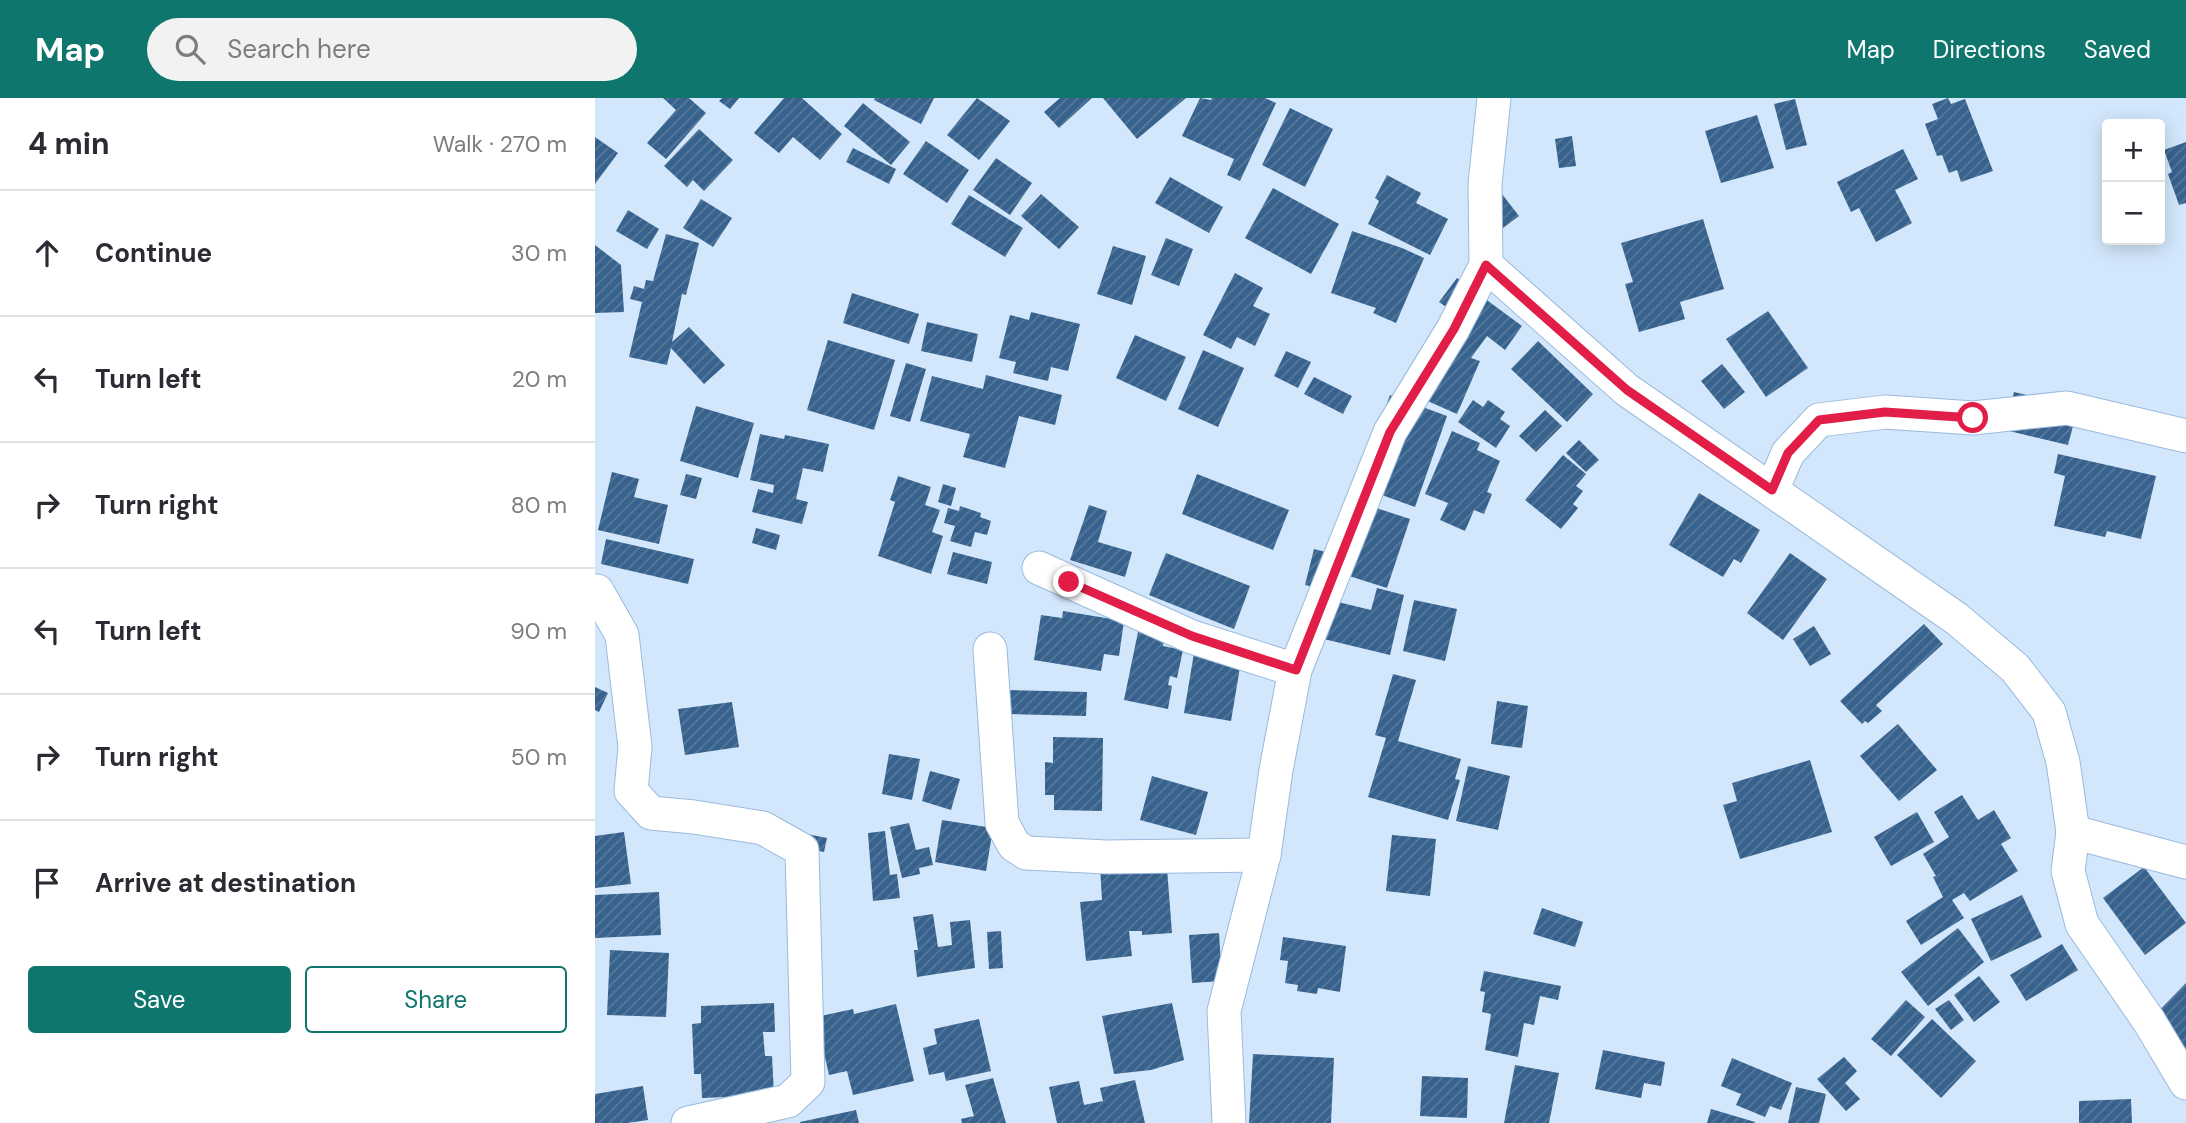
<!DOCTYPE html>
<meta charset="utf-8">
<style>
body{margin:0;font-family:"DM Sans",sans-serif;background:#f2f2f3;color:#2b2b33}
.controls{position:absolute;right:21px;top:21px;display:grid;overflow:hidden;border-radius:7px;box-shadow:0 4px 18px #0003}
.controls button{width:63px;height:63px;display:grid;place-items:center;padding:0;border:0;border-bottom:2px solid #e1e1e2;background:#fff;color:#2b2b33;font:35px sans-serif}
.stop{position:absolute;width:21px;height:21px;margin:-16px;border:5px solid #e11d48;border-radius:50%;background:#fff}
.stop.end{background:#e11d48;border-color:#fff;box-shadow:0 2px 7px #0008}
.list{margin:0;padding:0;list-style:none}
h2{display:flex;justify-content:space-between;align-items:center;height:91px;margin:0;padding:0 28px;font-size:30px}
h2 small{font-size:23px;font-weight:400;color:#7c7c81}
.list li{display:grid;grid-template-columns:46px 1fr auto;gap:21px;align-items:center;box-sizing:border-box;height:126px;padding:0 28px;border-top:2px solid #e1e1e2}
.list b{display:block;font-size:26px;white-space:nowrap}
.list em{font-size:23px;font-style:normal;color:#7c7c81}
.actions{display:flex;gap:14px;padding:21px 28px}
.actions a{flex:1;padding:16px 0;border:2px solid #0f766e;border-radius:7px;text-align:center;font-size:24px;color:#0f766e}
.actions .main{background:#0f766e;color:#fff}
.icon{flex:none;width:38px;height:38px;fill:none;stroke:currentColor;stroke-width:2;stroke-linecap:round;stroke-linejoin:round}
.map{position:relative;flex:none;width:1591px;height:1025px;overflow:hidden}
header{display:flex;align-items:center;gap:42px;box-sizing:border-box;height:98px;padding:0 35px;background:#0f766e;color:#fff}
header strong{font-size:33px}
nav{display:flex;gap:38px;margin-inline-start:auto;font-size:24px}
.search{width:490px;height:63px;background:#f2f2f3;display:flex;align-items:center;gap:18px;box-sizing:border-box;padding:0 24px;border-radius:38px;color:#7c7c81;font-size:26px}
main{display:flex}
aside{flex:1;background:#fff}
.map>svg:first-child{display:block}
.building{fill:url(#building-hatch)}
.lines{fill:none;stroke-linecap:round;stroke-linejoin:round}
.minor-casing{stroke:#9abadd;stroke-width:35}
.minor{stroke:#fff;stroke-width:33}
.route{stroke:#e11d48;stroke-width:9}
</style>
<header>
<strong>Map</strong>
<div class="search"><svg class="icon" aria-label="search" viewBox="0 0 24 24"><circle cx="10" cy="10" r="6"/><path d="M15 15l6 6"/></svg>Search here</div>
<nav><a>Map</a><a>Directions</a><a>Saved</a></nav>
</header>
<main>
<aside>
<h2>4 min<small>Walk · 270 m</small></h2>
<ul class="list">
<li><svg class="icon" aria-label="ahead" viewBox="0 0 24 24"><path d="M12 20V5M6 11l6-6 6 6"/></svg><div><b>Continue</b></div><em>30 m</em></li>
<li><svg class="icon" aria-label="left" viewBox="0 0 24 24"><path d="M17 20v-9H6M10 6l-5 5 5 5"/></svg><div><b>Turn left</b></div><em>20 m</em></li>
<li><svg class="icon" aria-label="right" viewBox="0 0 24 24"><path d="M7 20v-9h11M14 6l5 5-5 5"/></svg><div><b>Turn right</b></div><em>80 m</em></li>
<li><svg class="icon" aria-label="left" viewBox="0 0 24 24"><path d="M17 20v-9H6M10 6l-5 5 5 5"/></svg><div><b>Turn left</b></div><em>90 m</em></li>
<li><svg class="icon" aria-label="right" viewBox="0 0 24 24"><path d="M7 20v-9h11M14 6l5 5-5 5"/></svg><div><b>Turn right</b></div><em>50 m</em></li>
<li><svg class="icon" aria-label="arrive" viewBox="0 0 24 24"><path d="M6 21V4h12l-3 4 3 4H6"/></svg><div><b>Arrive at destination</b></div></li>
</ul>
<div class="actions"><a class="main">Save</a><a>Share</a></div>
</aside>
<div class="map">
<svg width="1591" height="1025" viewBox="0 0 1591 1025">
<defs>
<pattern id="building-hatch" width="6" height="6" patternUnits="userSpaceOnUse" patternTransform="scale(1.75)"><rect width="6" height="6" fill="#37628d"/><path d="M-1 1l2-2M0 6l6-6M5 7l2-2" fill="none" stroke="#58799a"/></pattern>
</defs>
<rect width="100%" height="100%" fill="#d3e7fc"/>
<g class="building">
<polygon points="68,0 94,0 111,15 71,61 52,45 81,12"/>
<polygon points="127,0 144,0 135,11 124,3"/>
<polygon points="189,0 207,0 247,36 225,62 198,39 184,55 159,35"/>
<polygon points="280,0 339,0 326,26 279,2"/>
<polygon points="382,0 415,23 384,62 352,37"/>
<polygon points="465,0 497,0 464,30 449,14"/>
<polygon points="508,0 591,0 542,41"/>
<polygon points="605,0 616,2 617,0 670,0 681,5 645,83 632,77 639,61 587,38"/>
<polygon points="1353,0 1356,6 1370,1 1398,73 1366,84 1362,72 1354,75 1347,57 1342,58 1330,26 1343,21 1337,6"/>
<polygon points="1200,1 1212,47 1191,52 1179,6"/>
<polygon points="268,5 315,44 296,67 249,28"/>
<polygon points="695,10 738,31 710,89 667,67"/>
<polygon points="1162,17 1179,70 1126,85 1110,33"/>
<polygon points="104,31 138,62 109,93 98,82 92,89 69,68"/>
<polygon points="977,38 981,68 964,70 960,41"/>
<polygon points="0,39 23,55 0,86"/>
<polygon points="331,43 374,72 352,105 308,76"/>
<polygon points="1591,44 1591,105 1584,107 1573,76 1577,74 1569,52"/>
<polygon points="258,50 301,71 294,86 251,64"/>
<polygon points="1308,51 1323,81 1300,92 1317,125 1281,144 1264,110 1256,114 1242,84"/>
<polygon points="401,60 437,85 415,117 378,92"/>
<polygon points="792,77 826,95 821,105 853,121 835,157 773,126 784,103 780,100"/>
<polygon points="575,79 628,109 614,135 560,105"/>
<polygon points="678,90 744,126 716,176 650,140"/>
<polygon points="446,96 484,129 464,151 426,118"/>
<polygon points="907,96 924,118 904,133 887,111"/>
<polygon points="374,97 428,130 410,159 356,126"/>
<polygon points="106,101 137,120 118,149 88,130"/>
<polygon points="33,112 64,131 52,151 21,133"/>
<polygon points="1108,121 1129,191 1085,204 1090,221 1044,234 1030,186 1038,184 1026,145"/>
<polygon points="757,133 807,150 829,160 801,225 778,215 781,210 736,195"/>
<polygon points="71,136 104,145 91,197 87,196 77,244 94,229 130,267 109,286 76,250 72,267 34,259 47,204 35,201 39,188 49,191 51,182 58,183"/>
<polygon points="571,140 598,151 584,188 556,177"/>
<polygon points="0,147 26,167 29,214 0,215"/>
<polygon points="518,148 551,158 537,207 502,196"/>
<polygon points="640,175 668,190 658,208 675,216 660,248 642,239 636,251 608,237"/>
<polygon points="862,180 927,228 910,252 892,238 876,260 885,263 862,316 810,293 854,211 844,204"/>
<polygon points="257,195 324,216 314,246 248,225"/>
<polygon points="1173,213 1213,270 1171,299 1131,241"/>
<polygon points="436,214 485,226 473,273 456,269 453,283 418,275 421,264 404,260 415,217 434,222"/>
<polygon points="332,224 383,236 377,264 326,253"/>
<polygon points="540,237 591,259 571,303 521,280"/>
<polygon points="233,242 300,262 279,332 212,312"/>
<polygon points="943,243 998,296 972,324 916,271"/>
<polygon points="608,252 649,270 623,329 583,311"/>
<polygon points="691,253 716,264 703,290 679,278"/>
<polygon points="311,265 331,271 315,324 295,318"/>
<polygon points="1127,266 1150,294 1129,311 1106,283"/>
<polygon points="391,277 467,297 460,327 424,318 410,370 368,359 375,336 325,323 337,278 388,291"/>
<polygon points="719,279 757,298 748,316 709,296"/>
<polygon points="1419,294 1483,309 1473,347 1410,332"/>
<polygon points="795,297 852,318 820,409 762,388"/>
<polygon points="878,302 888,309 893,302 910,314 905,321 915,328 901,350 863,324"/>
<polygon points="101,308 159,325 143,380 85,363"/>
<polygon points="950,312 967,328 941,354 924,338"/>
<polygon points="857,333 885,345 882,352 905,363 892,394 897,396 889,416 879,412 870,433 845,422 853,405 830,396"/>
<polygon points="165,336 189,341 190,337 234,346 228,374 208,370 201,401 213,404 207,426 157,414 163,391 178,395 179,387 155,382"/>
<polygon points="984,342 1004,362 991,374 971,355"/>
<polygon points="1463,356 1561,378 1546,441 1512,433 1510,439 1459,428 1470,378 1459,375"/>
<polygon points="968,357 991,376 981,388 988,393 978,406 983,410 966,431 930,402"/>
<polygon points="17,374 44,381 39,399 73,407 64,446 3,432"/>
<polygon points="91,376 107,380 101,401 85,397"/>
<polygon points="602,376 694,412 678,452 587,416"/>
<polygon points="303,378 336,389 330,407 345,412 337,434 348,438 336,476 283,458 300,404 295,402"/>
<polygon points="348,386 361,390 356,408 343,404"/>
<polygon points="1104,395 1165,432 1146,465 1139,461 1128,479 1074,447"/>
<polygon points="763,404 815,421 792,490 751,477"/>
<polygon points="494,407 512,413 503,444 537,454 530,479 475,462"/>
<polygon points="365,408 386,415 385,419 396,423 392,437 380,434 376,449 355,443 360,428 349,425 353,410 364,413"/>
<polygon points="161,430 185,437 181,452 157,445"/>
<polygon points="11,441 99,461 93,486 6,466"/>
<polygon points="719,451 743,457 739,503 776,512 782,490 809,497 795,557 708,536 719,489 710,487"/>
<polygon points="358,454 397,464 392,486 352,476"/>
<polygon points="571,455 655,488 639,531 554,497"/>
<polygon points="1195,455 1232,481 1188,542 1152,515"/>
<polygon points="819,502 862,511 850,563 808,553"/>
<polygon points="468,513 529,523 524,558 509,556 506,573 439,562 446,517 467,520"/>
<polygon points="1329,526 1348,546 1281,607 1287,613 1273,625 1270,623 1267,626 1245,603"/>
<polygon points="1219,528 1236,556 1215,568 1198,541"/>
<polygon points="543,534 569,539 568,548 588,552 582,580 575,578 573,587 577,588 573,611 529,602"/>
<polygon points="599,555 646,563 636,623 589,615"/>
<polygon points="798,576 821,582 803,643 866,661 860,681 865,682 853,722 773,699 791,640 780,637"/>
<polygon points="0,589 13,595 4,614 0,612"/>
<polygon points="413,592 492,594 491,618 412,616"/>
<polygon points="902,603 933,608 927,650 896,646"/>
<polygon points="137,604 144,649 90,657 83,611"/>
<polygon points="1303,626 1342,672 1304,703 1265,658"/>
<polygon points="458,639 508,640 507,713 459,712 459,697 450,697 450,664 458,665"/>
<polygon points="294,656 325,661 317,702 287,696"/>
<polygon points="1215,662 1237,734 1145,761 1128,707 1142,703 1137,685"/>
<polygon points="873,668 915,678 903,732 861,723"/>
<polygon points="335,673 365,681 356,712 327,703"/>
<polygon points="557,678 613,694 601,737 545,722"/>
<polygon points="1367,697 1383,722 1399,712 1416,740 1406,746 1423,773 1375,803 1369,795 1357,802 1369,820 1326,847 1311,823 1348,799 1338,779 1341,778 1328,756 1354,739 1339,714"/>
<polygon points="1322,714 1339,744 1296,768 1279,739"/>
<polygon points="347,722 398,730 391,773 340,764"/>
<polygon points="314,725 321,752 334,749 338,767 324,770 325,776 307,780 295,729"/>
<polygon points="290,733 295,777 302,776 305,800 278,803 273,735"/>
<polygon points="29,734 36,786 0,790 0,738"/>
<polygon points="212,736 232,740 229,754 209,750"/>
<polygon points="797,737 841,741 835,798 791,793"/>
<polygon points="505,768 572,770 577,835 547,837 547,833 534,833 537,858 491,863 485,804 507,802"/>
<polygon points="1549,769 1591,825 1550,857 1508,800"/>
<polygon points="64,794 66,837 0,840 0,797"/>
<polygon points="1427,797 1447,839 1396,863 1376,821"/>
<polygon points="947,810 988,824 980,849 938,836"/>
<polygon points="338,816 343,849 357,847 355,824 375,822 380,870 322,879 319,852 323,852 318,819"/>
<polygon points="1363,830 1389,864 1333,908 1306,874"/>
<polygon points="406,833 408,870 394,871 392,834"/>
<polygon points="624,835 627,883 597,885 594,837"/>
<polygon points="688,839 751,848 745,894 723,890 722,896 702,893 703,887 690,885 693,863 685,862"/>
<polygon points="1467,846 1483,872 1431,903 1415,877"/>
<polygon points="15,852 74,855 71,919 12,917"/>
<polygon points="889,873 966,888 963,902 945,898 939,927 929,925 923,959 890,952 896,916 887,914 890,894 885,893"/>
<polygon points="1384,878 1405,904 1379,924 1359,897"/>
<polygon points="1591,885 1591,962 1551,926"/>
<polygon points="1311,902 1330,919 1296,958 1276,941"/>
<polygon points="1354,902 1369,922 1356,932 1340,911"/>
<polygon points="179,905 180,934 168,934 170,958 177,958 179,997 107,1000 106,976 99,976 97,926 106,925 106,908"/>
<polygon points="577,905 589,962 556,972 519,976 507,918"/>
<polygon points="301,906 319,983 258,997 252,973 234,977 221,919 258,911 259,916"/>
<polygon points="384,921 396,973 351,983 349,974 334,977 328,950 342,946 339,931"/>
<polygon points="1337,921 1381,963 1346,1000 1302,957"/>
<polygon points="1008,952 1070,964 1066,988 1049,985 1046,1000 1000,991"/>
<polygon points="658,956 739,960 736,1025 654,1025"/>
<polygon points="1249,959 1262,973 1250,985 1265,1001 1251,1013 1222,981"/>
<polygon points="1137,960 1197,985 1186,1012 1175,1008 1170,1019 1141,1007 1146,996 1126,988"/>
<polygon points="920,967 964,975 954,1025 909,1025"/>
<polygon points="827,978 873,980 872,1020 825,1018"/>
<polygon points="398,980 411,1025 367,1025 366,1021 379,1018 370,987"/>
<polygon points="540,982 550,1025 462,1025 454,989 484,983 489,1007 508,1003 505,990"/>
<polygon points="48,988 53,1022 32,1025 0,1025 0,996"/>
<polygon points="1201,989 1231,996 1224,1025 1193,1025"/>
<polygon points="1536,1001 1537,1025 1484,1025 1484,1003"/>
<polygon points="1116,1011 1160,1024 1160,1025 1112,1025"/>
<polygon points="261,1012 264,1025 205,1025 205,1024"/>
</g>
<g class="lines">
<g class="minor-casing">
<g id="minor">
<polyline points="891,167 1032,292 1362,521 1420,570 1454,614 1468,664 1478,734 1473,773 1487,826 1554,923 1591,985"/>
<polyline points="1177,392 1193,355 1224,322 1290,314 1378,320 1472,310 1591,338"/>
<polyline points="444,470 597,539 700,572"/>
<polyline points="2,493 27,537 40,649 36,693 56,715 99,719 168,730 207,752 213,984 193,1003 93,1025"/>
<polyline points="395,551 407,725 419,747 431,755 511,759 669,757"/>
<polyline points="1478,734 1591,764"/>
<polyline points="634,1025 629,913 669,757 681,672 700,572 795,334 858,231 891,167 890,86 899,0"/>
</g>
</g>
<use href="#minor" class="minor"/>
</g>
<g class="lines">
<polyline class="route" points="474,484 597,538 701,572 795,334 859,231 891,167 1032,292 1177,392 1193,355 1224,322 1290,314 1378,320"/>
</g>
</svg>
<div class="controls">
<button>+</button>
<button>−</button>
</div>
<div class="stop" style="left:1378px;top:320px"></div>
<div class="stop end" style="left:474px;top:484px"></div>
</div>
</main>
